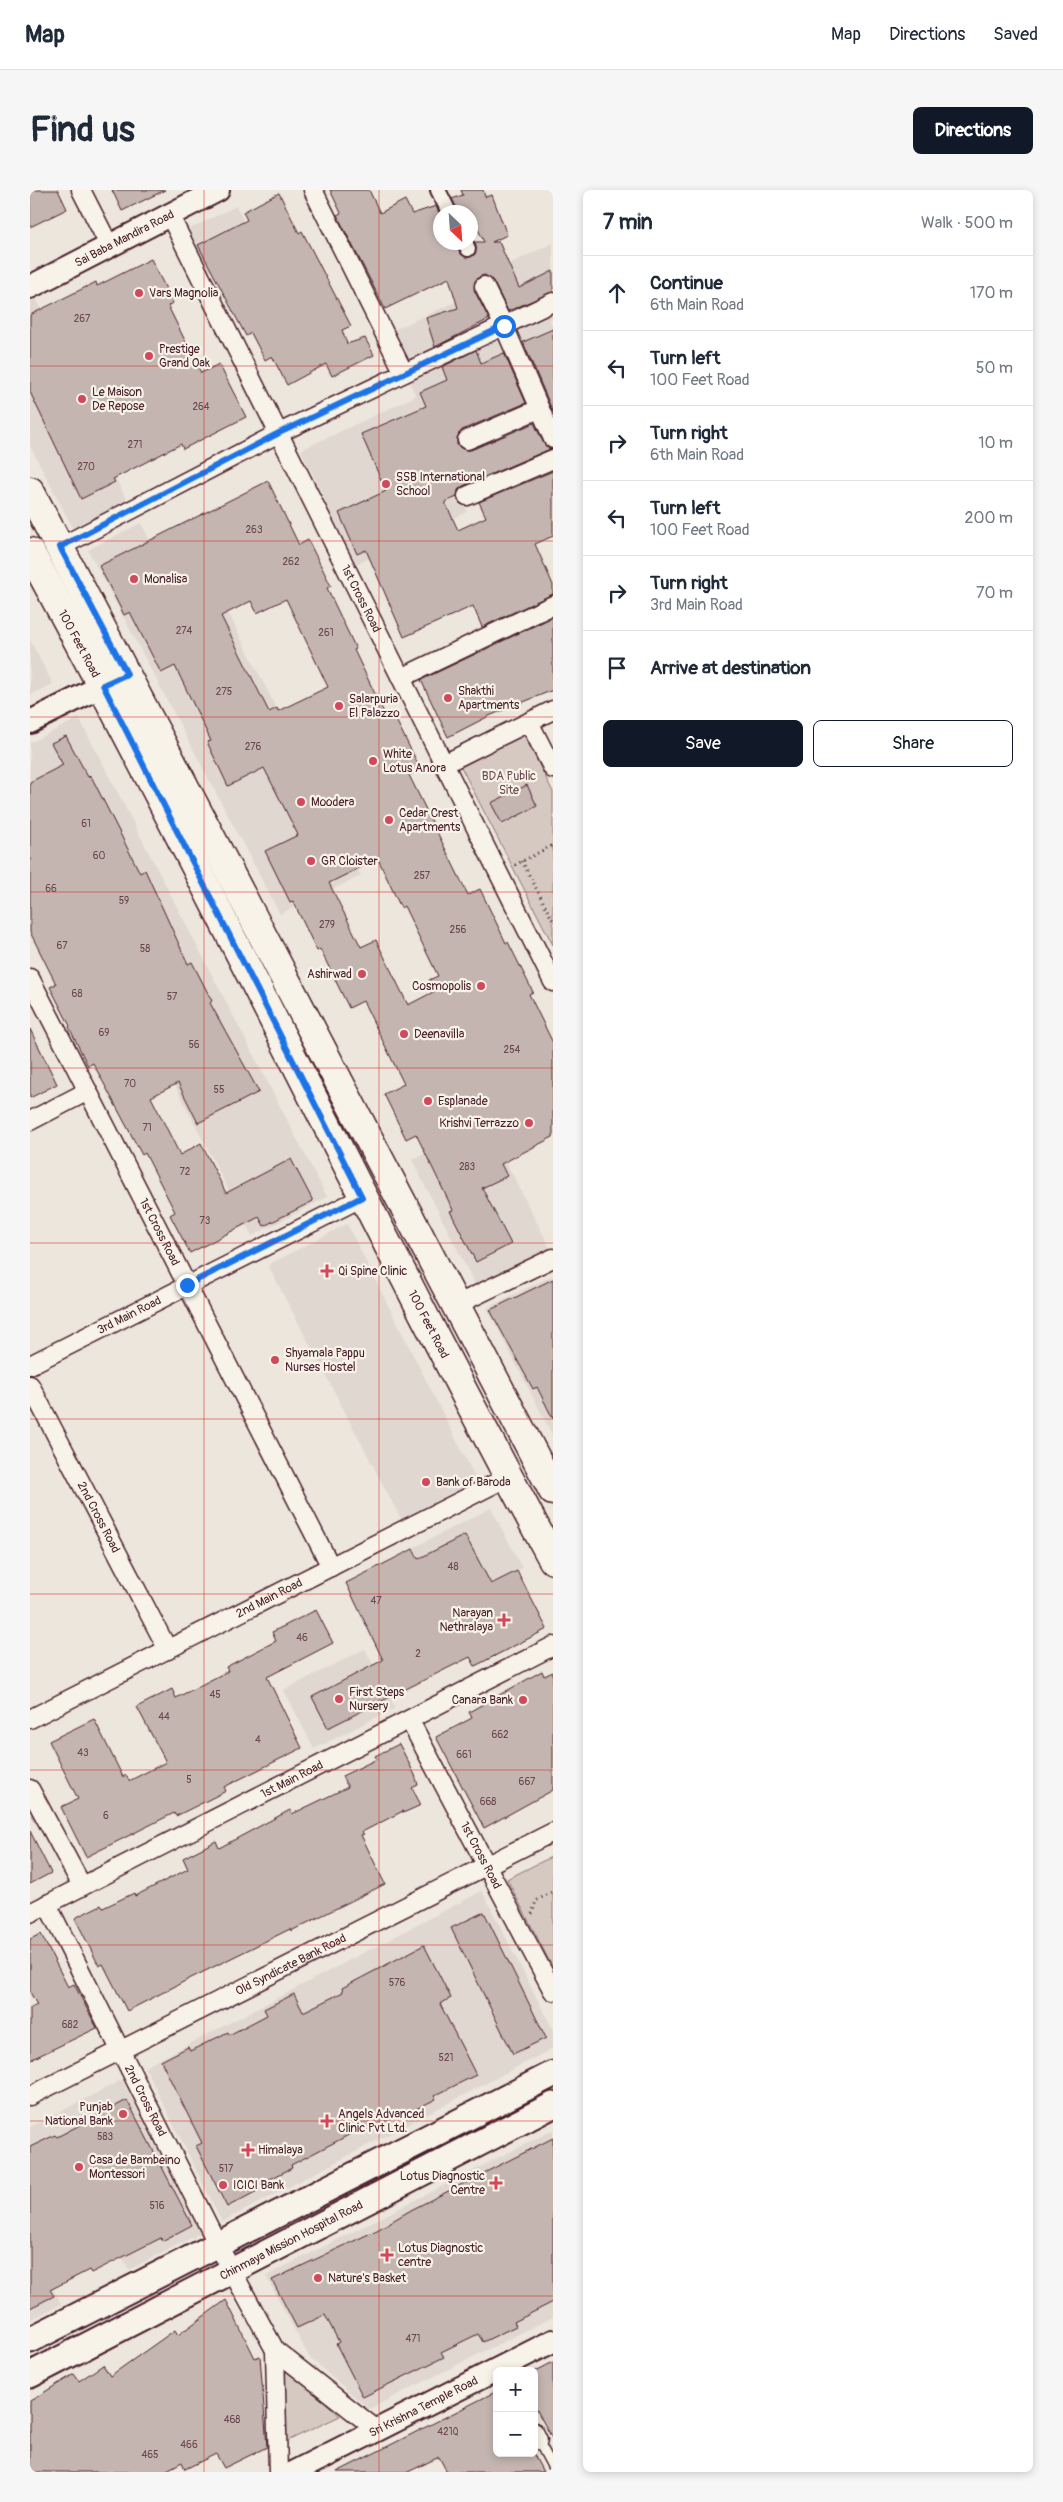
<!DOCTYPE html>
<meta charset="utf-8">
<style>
body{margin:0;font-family:Pangolin,sans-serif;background:#f6f6f7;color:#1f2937}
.controls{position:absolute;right:15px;bottom:15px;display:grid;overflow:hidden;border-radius:8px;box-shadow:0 2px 8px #0003}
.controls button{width:45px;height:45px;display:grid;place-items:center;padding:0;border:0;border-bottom:1px solid #e0e1e3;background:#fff;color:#1f2937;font:25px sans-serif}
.compass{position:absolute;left:403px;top:15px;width:45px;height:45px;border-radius:50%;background:#fff;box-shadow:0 2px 8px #0003;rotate:155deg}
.stop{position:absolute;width:15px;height:15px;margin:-11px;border:4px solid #1a73e8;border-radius:50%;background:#fff}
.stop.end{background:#1a73e8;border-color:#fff;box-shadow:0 1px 5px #0008}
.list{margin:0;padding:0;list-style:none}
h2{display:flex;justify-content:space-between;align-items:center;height:65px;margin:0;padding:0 20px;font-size:21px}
h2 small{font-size:16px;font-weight:400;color:#747a83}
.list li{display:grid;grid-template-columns:32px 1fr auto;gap:15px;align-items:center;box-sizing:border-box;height:75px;padding:0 20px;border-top:1px solid #e0e1e3}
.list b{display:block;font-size:19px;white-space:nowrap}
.list p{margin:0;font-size:16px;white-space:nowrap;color:#747a83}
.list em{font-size:16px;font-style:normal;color:#747a83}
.actions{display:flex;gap:10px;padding:15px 20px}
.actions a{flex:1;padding:11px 0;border:1px solid #111827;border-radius:8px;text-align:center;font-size:18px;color:#111827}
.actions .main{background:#111827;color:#fff}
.icon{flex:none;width:28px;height:28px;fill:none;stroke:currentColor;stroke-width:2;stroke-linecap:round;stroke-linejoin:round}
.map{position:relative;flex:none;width:523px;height:2282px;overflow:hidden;border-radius:8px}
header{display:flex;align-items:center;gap:30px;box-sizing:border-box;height:70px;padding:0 25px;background:#fff;border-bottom:1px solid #e0e1e3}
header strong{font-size:24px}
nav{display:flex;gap:28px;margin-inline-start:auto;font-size:18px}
.intro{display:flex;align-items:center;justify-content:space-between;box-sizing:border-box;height:120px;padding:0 30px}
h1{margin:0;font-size:35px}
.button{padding:12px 22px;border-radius:8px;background:#111827;color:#fff;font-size:18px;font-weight:700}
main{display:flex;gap:30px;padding:0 30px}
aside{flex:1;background:#fff;border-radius:8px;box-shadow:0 2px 8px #0003}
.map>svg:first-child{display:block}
.built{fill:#e0d7d0}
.green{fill:#d5c9c2;stroke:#907476}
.building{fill:#c4b5b0;stroke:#4a1f2b;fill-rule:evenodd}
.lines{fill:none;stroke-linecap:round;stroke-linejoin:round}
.service-casing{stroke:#4a1f2b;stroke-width:12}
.pedestrian-casing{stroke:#4a1f2b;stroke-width:18}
.minor-casing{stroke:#4a1f2b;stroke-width:21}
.tertiary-casing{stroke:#4a1f2b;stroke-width:26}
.secondary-casing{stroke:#4a1f2b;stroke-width:29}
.primary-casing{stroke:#4a1f2b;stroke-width:31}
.path{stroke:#4a1f2b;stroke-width:3;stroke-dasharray:1 4;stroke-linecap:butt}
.service{stroke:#f7f3e8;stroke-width:9}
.pedestrian{stroke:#f7f3e8;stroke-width:14}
.minor{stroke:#f7f3e8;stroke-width:18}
.tertiary{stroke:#f7f3e8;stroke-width:22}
.secondary{stroke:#f7f3e8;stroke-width:25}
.primary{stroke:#f7f3e8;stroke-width:28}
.route{stroke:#1a73e8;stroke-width:6}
.grid{fill:none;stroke:#d62828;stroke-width:1;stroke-opacity:0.55}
.poi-dot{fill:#d1495b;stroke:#f7f3e8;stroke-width:2}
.labels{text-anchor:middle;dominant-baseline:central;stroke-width:4.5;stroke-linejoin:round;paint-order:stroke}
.number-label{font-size:10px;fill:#68444c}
.street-label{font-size:12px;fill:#4a1f2b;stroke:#f7f3e8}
.poi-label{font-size:12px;fill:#4a1f2b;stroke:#f7f3e8;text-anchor:start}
.park-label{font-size:12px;fill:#6d4a51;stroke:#f7f3e8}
</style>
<header>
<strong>Map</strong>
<nav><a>Map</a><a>Directions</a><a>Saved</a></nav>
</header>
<div class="intro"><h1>Find us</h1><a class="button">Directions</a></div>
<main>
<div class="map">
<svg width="523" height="2282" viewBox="0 0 523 2282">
<rect width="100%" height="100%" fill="#ece6dd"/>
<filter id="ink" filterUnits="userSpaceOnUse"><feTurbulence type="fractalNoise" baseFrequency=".02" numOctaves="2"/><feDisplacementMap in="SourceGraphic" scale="10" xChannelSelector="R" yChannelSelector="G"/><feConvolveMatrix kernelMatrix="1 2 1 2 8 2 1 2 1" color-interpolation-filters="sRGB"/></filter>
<g filter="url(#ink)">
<g class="built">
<polygon points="206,16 227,58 177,83 156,41"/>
<polygon points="523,53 523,128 520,130 523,136 523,170 499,181 517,220 414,265 437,322 325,375 271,260 386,206 357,143 460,96 454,86"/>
<polygon points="6,109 38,171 59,235 97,311 43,338 0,256 0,112"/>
<polygon points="111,333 147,405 181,389 331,686 250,724 58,360"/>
<polygon points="0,450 23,494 0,505"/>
<polygon points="49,528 297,1007 222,1046 0,611 0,553"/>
<polygon points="456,933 521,1060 447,1098 382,970"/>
<polygon points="317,1034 447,1291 371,1329 238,1075"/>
<polygon points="523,1085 523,1246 457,1118"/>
<polygon points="461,1318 492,1378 412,1419 381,1359"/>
<polygon points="335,1459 365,1518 284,1559 254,1500"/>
<polygon points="452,1701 523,1840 523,1858 192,2032 115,1877"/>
<polygon points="92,1890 171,2043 99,2080 63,2009 0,2042 0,1937"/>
<polygon points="523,1940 523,2127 339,2219 279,2167 236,2086"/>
<polygon points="0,2054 31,2114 0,2130"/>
</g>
<g class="green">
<polygon points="494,545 523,602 523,755 431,577"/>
<polygon points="523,1666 523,1778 477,1689"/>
<polygon points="257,2177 310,2226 253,2253 248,2180"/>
</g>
<g class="building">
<polygon points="0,0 28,0 37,19 0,37"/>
<polygon points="82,0 135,0 92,21"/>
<polygon points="300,0 339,0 350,23 375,10 382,24 406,16 410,25 410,52 426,52 430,63 437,68 445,64 445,52 454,52 440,22 428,22 422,9 433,5 431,0 453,0 455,7 462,5 477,45 462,52 469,52 489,98 523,81 523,102 478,121 463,91 455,85 450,86 445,91 444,100 459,129 405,157 396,128 428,118 419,88 355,119 307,25 311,23"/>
<polygon points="249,3 269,43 272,41 321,136 312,140 317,154 335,148 344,165 302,186 296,174 257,195 242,166 235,170 221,143 216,146 168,55 217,30 213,22"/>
<polygon points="121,69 143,113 138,116 171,183 189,174 216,227 153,259 151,254 83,289 85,292 51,309 0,202 0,125 66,92 67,96"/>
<polygon points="523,139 523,222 493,152"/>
<polygon points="446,160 451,173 474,163 496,213 432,240 427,248 427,255 435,260 441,260 504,233 514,254 520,259 433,296 428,300 427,307 415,312 428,340 456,327 449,312 523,281 523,346 505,354 523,395 523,404 452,437 443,416 374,447 336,360 327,364 309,323 356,301 331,244 396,216 390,202 417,190 412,177"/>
<path d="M238,291L269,355L278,350L301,396L297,398L326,459L324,460L358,531L365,528L391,580L379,585L438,705L450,699L476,753L478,752L503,802L499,804L523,853V947L471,974L477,986L452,998L481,1054L446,1072L420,1021L423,1020L386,944L376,949L354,904L374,894L333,811L319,818L290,759L287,761L263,711L260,712L235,661L268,645L234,578L198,596L177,552L181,551L145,476L131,483L100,422L94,425L69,376ZM256,409L298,497L248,521L247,518L239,522L191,426L221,411L227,423ZM348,669L371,718L374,716L408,786L399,790L405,801L378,815L346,750L331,757L299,693Z"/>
<polygon points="523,427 523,500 459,526 418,547 391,490"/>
<polygon points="36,546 58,587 61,586 110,683 115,680 158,774 162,772 182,811 180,813 229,902 168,933 148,893 121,907 150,965 171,953 196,1003 261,969 283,1011 234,1036 229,1027 160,1063 140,1025 145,1022 115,963 112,965 63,873 58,876 39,837 40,836 20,797 26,794 0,742 0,592 33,575 21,553"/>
<polygon points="497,595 507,616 472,634 461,613"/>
<polygon points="0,839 27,894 0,908"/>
<polygon points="523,1089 523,1229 507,1197 503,1199 460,1120"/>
<polygon points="435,1345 461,1394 487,1381 517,1439 445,1476 440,1467 298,1538 282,1507 353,1470 316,1393 383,1359 388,1369"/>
<polygon points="286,1420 303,1453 237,1487 272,1558 194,1597 196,1601 146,1626 144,1623 56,1667 31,1617 48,1609 19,1551 64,1529 93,1587 96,1585 99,1591 136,1572 107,1517 142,1499 146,1508 198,1481 196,1477 246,1451 242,1442"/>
<polygon points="512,1481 514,1486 523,1482 523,1600 454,1638 406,1547 442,1528 439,1522"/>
<polygon points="369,1554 385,1585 388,1595 382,1598 391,1615 373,1623 373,1621 332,1642 334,1644 331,1645 355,1694 261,1741 260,1739 161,1788 97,1821 73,1774 69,1776 45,1728 71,1715 73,1718 104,1703 105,1706 158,1679 153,1668 186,1651 189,1658 260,1620 262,1624 318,1597 312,1586 347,1569 345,1566"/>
<polygon points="0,1641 21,1683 0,1694"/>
<polygon points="454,1722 516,1848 483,1864 421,1738"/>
<polygon points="11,1744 38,1797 44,1794 67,1838 0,1870 0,1818 7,1815 0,1802 0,1749"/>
<polygon points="394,1755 421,1808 410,1814 446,1885 404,1906 406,1909 372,1926 371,1923 336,1941 334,1937 261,1975 262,1978 224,1997 227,2001 197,2017 166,1956 172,1953 131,1871 158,1857 160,1861 198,1842 199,1845 237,1825 234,1819 264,1804 273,1822 313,1802 312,1798"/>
<polygon points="97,1910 162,2035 132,2051 131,2048 61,2083 59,2080 20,2100 24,2106 0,2118 0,1957 25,1945 27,1947"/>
<polygon points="523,1948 523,2112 484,2132 486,2136 453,2152 448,2144 411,2162 414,2167 333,2207 306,2154 309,2152 295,2125 267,2138 242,2090 347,2040 381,2020"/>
<polygon points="196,2110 225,2168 230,2166 237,2257 194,2278 186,2264 155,2279 152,2272 133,2282 0,2282 0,2211 44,2184 49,2191 73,2175 80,2186 145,2140 148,2145"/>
<polygon points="523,2172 523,2250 504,2215 504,2182"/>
<polygon points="467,2201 467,2263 503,2263 513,2282 417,2282 409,2267 378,2282 307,2282"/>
</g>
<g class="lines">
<g class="service-casing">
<polyline id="service" points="508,2250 523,2278"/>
</g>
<g class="pedestrian-casing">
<g id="pedestrian">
<polyline points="408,0 419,22"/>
<polyline points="435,52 438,59"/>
</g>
</g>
<g class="minor-casing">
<g id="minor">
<polyline points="51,0 79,55"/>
<polyline points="283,0 374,183"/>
<path id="s1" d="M139,24L523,792"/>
<polyline points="454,96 474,136 523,249"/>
<polyline points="437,250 509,219"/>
<polyline points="437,306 523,269"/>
<polyline points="30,357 249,243 523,112"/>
<polyline points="371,488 523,415"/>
<polyline points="499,532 523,579"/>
<polyline points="414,574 523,520"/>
<path id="s2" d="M0,788L301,1377"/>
<polyline points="0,931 58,901"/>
<polyline points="424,1116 523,1068"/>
<path id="s3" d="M0,1175L333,1007"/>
<path id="s4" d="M0,1195L138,1460"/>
<path id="s5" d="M0,1529L478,1287"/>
<path id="s6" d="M380,1531L523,1801"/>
<polyline points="0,1599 52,1696"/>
<path id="s7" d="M17,1714L188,2055L245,2160L347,2240"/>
<path id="s8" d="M0,1723L523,1456"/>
<path id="s9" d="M0,1906L523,1642"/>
<polyline points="245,2160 248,2282"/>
<polyline points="504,2242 508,2250"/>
</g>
</g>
<g class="tertiary-casing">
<g id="tertiary">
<path id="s10" d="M0,97L188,0"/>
<polyline points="0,532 86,489"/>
<path id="s11" d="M264,2282L523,2151"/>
</g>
</g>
<g class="secondary-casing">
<g id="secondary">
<polyline points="0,2150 523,1884"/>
<path id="s12" d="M0,2185L523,1915"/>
</g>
</g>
<g class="primary-casing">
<g id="primary">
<polyline points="0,301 523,1301"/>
<path id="s13" d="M0,362C181,695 343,1037 523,1370"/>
</g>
</g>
<g class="path">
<polyline points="492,671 523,731"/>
<polyline points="485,675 523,655"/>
<polyline points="502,1724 506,1711 523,1701"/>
</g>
<use href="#service" class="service"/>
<use href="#pedestrian" class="pedestrian"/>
<use href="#minor" class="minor"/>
<use href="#tertiary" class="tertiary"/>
<use href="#secondary" class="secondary"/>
<use href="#primary" class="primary"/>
</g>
</g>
<g class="lines" filter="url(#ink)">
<polyline class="route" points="157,1095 332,1007 73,495 97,484 30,357 249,243 474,136"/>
</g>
<path class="grid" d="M174,0V2282M349,0V2282M0,176H523M0,351H523M0,527H523M0,702H523M0,878H523M0,1053H523M0,1229H523M0,1404H523M0,1580H523M0,1755H523M0,1931H523M0,2106H523"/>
<g class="poi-dot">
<circle cx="109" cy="103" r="5"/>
<circle cx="119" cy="166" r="5"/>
<circle cx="52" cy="209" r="5"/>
<circle cx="356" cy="294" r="5"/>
<circle cx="104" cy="389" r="5"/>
<circle cx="418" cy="508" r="5"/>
<circle cx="309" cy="516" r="5"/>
<circle cx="343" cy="571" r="5"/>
<circle cx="271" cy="612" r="5"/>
<circle cx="359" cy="630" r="5"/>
<circle cx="281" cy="671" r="5"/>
<circle cx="332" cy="784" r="5"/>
<circle cx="451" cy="796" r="5"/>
<circle cx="374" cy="844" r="5"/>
<circle cx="398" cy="911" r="5"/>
<circle cx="499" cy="933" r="5"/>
<path d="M294.5 1073.5h5v5h5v5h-5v5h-5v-5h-5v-5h5z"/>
<circle cx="245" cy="1170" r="5"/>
<circle cx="396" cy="1292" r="5"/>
<path d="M471.5 1422.5h5v5h5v5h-5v5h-5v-5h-5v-5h5z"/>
<circle cx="309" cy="1509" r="5"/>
<circle cx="493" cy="1510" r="5"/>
<circle cx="93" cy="1924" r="5"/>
<path d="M294.5 1923.5h5v5h5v5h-5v5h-5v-5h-5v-5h5z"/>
<path d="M215.5 1952.5h5v5h5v5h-5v5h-5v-5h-5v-5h5z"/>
<circle cx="49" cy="1977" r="5"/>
<path d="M463.5 1985.5h5v5h5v5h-5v5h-5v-5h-5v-5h5z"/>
<circle cx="193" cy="1995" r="5"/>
<path d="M354.5 2057.5h5v5h5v5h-5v5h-5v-5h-5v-5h5z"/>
<circle cx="288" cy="2088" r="5"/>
</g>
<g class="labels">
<g class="number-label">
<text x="52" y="129">267</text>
<text x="171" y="217">264</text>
<text x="105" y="255">271</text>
<text x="56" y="277">270</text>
<text x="224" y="340">263</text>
<text x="261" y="372">262</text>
<text x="154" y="441">274</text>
<text x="296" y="443">261</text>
<text x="194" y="502">275</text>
<text x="223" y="557">276</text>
<text x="56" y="634">61</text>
<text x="69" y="666">60</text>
<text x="392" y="686">257</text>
<text x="21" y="699">66</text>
<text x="94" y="711">59</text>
<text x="297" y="735">279</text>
<text x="428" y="740">256</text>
<text x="32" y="756">67</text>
<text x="115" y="759">58</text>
<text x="47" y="804">68</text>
<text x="142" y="807">57</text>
<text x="74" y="843">69</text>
<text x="164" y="855">56</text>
<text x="482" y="860">254</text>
<text x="100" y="894">70</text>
<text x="189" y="900">55</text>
<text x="117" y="938">71</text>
<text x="437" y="977">283</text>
<text x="155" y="982">72</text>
<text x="175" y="1031">73</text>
<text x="423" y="1377">48</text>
<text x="346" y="1411">47</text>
<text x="272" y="1448">46</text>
<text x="388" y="1464">2</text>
<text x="185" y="1505">45</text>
<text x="134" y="1527">44</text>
<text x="470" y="1545">662</text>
<text x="228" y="1550">4</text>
<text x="53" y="1563">43</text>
<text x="434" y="1565">661</text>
<text x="159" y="1590">5</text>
<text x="497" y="1592">667</text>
<text x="458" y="1612">668</text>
<text x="76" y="1626">6</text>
<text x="367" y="1793">576</text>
<text x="40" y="1835">682</text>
<text x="416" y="1868">521</text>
<text x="75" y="1947">583</text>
<text x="196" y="1979">517</text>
<text x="127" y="2016">516</text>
<text x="383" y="2149">471</text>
<text x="202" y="2230">468</text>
<text x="418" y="2242">421Q</text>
<text x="159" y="2255">466</text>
<text x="120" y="2265">465</text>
</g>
<g class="street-label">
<text stroke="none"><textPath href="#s10" startOffset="106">Sai Baba Mandira Road</textPath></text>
<text stroke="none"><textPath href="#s1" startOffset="430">1st Cross Road</textPath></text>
<text stroke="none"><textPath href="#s13" startOffset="104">100 Feet Road</textPath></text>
<text stroke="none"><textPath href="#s2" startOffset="285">1st Cross Road</textPath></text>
<text stroke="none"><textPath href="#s3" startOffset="111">3rd Main Road</textPath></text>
<text stroke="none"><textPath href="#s13" startOffset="869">100 Feet Road</textPath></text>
<text stroke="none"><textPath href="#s4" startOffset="149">2nd Cross Road</textPath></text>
<text stroke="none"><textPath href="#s5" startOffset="268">2nd Main Road</textPath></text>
<text stroke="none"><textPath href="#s8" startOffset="294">1st Main Road</textPath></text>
<text stroke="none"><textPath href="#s6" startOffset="152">1st Cross Road</textPath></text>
<text stroke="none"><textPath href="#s9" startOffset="292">Old Syndicate Bank Road</textPath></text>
<text stroke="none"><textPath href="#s7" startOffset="220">2nd Cross Road</textPath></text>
<text stroke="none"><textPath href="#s12" startOffset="294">Chinmaya Mission Hospital Road</textPath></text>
<text stroke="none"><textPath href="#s11" startOffset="145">Sri Krishna Temple Road</textPath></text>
</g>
<g class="poi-label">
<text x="119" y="103">Vars Magnolia</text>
<text x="129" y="159">Prestige<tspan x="129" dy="14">Grand Oak</tspan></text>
<text x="62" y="202">Le Maison<tspan x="62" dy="14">De Repose</tspan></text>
<text x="366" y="287">SSB International<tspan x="366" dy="14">School</tspan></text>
<text x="114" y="389">Monalisa</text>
<text x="428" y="501">Shakthi<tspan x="428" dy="14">Apartments</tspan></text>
<text x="319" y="509">Salarpuria<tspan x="319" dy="14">El Palazzo</tspan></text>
<text x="353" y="564">White<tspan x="353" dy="14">Lotus Anora</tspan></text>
<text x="281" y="612">Moodera</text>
<text x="369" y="623">Cedar Crest<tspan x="369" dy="14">Apartments</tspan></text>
<text x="291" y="671">GR Cloister</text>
<text x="322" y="784" text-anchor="end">Ashirwad</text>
<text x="441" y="796" text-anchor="end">Cosmopolis</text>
<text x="384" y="844">Deenavilla</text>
<text x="408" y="911">Esplanade</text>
<text x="489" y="933" text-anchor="end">Krishvi Terrazzo</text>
<text x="308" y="1081">Qi Spine Clinic</text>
<text x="255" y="1163">Shyamala Pappu<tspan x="255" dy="14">Nurses Hostel</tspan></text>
<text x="406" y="1292">Bank of Baroda</text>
<text x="463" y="1423" text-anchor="end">Narayan<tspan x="463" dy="14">Nethralaya</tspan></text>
<text x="319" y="1502">First Steps<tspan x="319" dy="14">Nursery</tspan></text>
<text x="483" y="1510" text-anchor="end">Canara Bank</text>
<text x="83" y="1917" text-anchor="end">Punjab<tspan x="83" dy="14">National Bank</tspan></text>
<text x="308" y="1924">Angels Advanced<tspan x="308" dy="14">Clinic Pvt Ltd.</tspan></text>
<text x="228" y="1960">Himalaya</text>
<text x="59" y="1970">Casa de Bambeino<tspan x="59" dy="14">Montessori</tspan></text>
<text x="455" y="1986" text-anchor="end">Lotus Diagnostic<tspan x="455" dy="14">Centre</tspan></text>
<text x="203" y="1995">ICICI Bank</text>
<text x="368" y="2058">Lotus Diagnostic<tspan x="368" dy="14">centre</tspan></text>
<text x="298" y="2088">Nature's Basket</text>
</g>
<g class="park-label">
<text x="479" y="586">BDA Public<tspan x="479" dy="14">Site</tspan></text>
</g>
</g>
</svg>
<div class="controls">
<button>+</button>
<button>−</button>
</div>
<svg class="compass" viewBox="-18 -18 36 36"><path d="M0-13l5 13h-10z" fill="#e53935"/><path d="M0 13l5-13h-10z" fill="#747a83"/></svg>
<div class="stop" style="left:474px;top:136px"></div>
<div class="stop end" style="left:157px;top:1095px"></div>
</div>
<aside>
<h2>7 min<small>Walk · 500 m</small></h2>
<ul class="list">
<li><svg class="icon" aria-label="ahead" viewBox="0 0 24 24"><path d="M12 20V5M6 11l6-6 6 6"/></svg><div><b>Continue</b><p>6th Main Road</p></div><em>170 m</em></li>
<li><svg class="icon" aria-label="left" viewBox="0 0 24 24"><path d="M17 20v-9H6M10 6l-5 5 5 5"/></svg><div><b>Turn left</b><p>100 Feet Road</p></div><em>50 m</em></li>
<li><svg class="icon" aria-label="right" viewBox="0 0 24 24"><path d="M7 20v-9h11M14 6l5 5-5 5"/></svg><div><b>Turn right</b><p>6th Main Road</p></div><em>10 m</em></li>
<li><svg class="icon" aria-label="left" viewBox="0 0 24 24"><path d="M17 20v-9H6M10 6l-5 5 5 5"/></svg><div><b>Turn left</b><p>100 Feet Road</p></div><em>200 m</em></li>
<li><svg class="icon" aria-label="right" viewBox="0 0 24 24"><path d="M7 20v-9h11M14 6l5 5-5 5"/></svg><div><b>Turn right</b><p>3rd Main Road</p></div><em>70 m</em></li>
<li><svg class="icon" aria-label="arrive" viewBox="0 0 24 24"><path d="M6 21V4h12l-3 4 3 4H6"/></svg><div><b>Arrive at destination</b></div></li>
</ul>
<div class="actions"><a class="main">Save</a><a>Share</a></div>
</aside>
</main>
